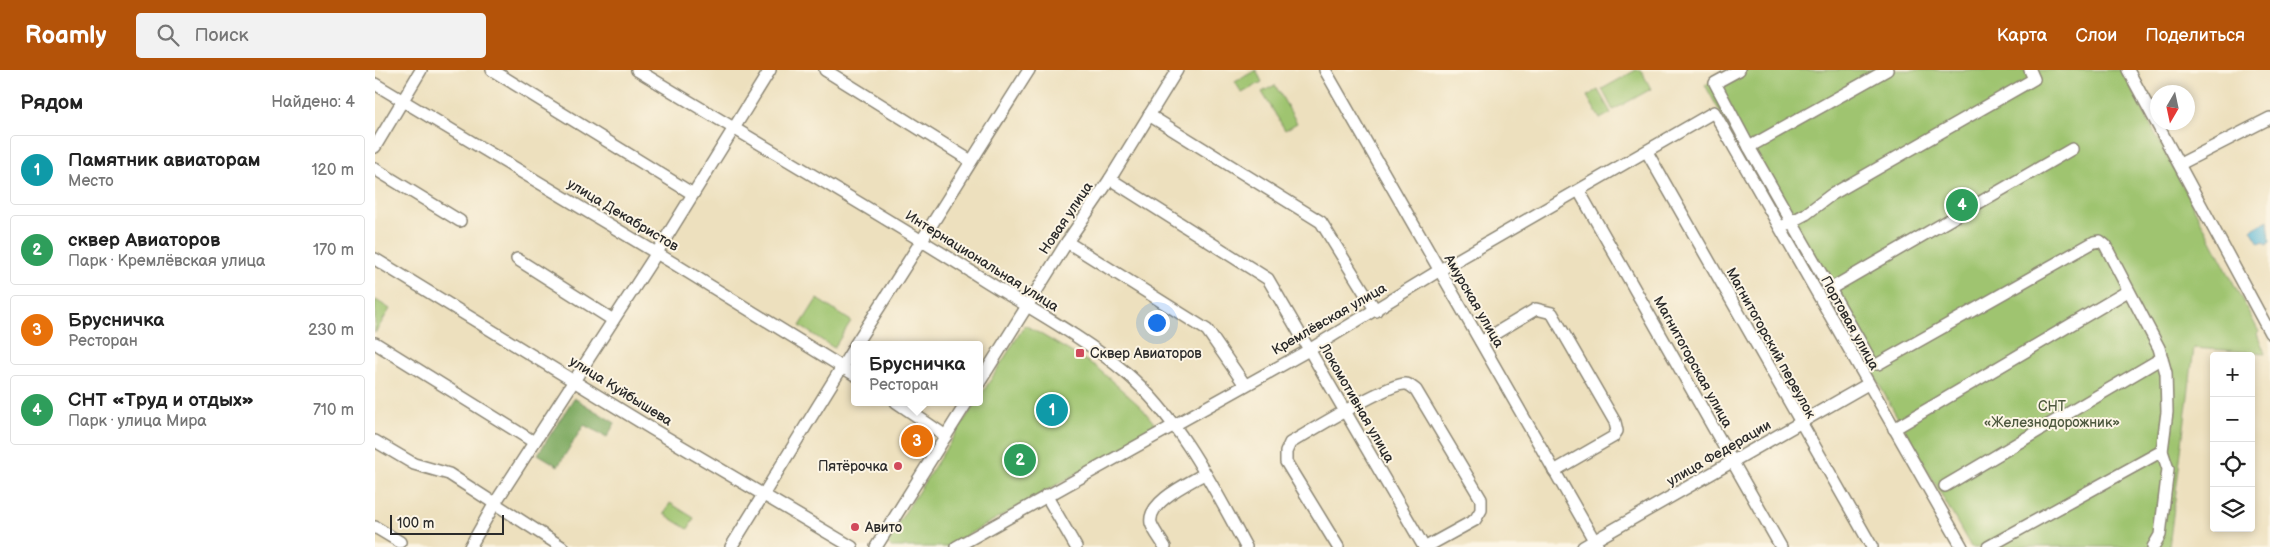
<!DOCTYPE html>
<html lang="ru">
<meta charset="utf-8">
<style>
body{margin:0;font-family:"Balsamiq Sans",sans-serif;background:#f2f2f2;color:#222}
.controls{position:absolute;right:15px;bottom:15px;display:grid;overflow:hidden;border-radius:5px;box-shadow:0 2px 8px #0003}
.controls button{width:45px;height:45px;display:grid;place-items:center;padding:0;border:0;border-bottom:1px solid #e0e0e0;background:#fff;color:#222;font:25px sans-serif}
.compass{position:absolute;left:1775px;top:15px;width:45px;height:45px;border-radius:50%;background:#fff;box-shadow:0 2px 8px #0003;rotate:189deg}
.scale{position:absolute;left:15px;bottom:12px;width:114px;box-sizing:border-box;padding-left:5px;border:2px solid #2b2b2b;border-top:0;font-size:14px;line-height:18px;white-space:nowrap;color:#2b2b2b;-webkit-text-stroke:4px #fcf5e5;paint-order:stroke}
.you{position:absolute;left:781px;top:252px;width:18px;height:18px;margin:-12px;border:4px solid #fff;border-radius:50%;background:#1a73e8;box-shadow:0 0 0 8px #1a73e833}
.badge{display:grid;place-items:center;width:32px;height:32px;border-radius:50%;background:#b45309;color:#fff;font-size:16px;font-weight:700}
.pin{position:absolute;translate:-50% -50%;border:2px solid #fff;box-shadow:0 1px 5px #0006}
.popup{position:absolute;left:476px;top:271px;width:132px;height:65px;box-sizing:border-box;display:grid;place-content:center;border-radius:5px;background:#fff;filter:drop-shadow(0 1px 4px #0005);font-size:16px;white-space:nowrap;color:#767676}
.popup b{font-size:19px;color:#222}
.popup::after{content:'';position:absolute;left:50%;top:100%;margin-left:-10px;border:10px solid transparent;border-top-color:#fff}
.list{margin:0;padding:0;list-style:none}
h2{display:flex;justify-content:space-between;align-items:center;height:65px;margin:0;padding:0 20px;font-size:21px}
h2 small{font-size:16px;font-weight:400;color:#767676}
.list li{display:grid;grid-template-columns:32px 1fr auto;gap:15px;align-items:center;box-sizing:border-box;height:70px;margin:0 10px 10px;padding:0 10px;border:1px solid #e0e0e0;border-radius:5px}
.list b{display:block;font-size:19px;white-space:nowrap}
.list p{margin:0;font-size:16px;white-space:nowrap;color:#767676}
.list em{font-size:16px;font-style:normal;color:#767676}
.icon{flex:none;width:28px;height:28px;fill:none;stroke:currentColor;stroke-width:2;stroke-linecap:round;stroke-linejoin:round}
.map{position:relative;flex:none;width:1895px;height:477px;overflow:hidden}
header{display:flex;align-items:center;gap:30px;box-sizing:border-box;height:70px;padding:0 25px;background:#b45309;color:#fff}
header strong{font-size:24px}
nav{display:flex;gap:28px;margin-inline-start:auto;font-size:18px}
.search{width:350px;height:45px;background:#f2f2f2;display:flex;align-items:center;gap:12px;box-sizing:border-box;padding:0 18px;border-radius:5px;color:#767676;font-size:19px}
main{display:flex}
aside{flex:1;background:#fff}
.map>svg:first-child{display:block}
.green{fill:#9fc46f;stroke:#65784d}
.forest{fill:#7faa62;stroke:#556a46}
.water{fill:#57b5d5;stroke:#417080}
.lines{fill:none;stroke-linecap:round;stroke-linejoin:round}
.minor-casing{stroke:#8c8674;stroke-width:14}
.minor{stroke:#fff;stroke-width:11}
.poi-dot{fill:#d1495b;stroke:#fcf5e5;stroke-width:2}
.labels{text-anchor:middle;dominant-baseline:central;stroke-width:4;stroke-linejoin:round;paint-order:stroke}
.street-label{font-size:14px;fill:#2b2b2b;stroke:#fcf5e5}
.poi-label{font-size:14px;fill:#2b2b2b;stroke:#fcf5e5;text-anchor:start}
.park-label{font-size:14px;fill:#4e593f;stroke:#fcf5e5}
</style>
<header>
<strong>Roamly</strong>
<div class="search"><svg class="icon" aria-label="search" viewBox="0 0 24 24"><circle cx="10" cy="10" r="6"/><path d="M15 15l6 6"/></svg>Поиск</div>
<nav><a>Карта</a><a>Слои</a><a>Поделиться</a></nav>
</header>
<main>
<aside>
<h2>Рядом<small>Найдено: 4</small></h2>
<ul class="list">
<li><span class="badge" style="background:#0f9aa8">1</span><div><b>Памятник авиаторам</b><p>Место</p></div><em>120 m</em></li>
<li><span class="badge" style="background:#2e9e5b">2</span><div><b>сквер Авиаторов</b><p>Парк · Кремлёвская улица</p></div><em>170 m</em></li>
<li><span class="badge" style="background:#e8710a">3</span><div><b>Брусничка</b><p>Ресторан</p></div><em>230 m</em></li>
<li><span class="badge" style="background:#2e9e5b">4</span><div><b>СНТ «Труд и отдых»</b><p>Парк · улица Мира</p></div><em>710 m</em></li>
</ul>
</aside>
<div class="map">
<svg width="1895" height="477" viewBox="0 0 1895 477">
<rect width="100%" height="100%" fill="#fcf5e5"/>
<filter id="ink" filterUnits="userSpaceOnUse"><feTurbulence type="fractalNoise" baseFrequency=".02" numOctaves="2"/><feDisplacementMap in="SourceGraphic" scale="10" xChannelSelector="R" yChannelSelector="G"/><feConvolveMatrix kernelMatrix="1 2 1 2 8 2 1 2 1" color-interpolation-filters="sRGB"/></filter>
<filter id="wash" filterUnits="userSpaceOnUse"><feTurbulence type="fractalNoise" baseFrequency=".0096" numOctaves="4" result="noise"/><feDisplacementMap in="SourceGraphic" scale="20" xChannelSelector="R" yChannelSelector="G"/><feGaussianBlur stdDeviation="1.12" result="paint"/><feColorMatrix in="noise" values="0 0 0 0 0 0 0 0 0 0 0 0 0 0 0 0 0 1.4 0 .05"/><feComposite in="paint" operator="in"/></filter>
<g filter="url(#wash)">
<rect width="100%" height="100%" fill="#ede0be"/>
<g class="green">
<polygon points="881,0 887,12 867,23 860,12"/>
<polygon points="1261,0 1266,0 1276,19 1238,40 1227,19"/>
<polygon points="1356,0 1747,0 1884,262 1882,264 1890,283 1819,278 1794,477 1596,477 1493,295 1432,198 1330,15"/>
<polygon points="900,15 922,53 910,60 887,22"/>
<polygon points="1223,20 1236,43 1225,49 1212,26"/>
<polygon points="442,229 476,251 459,278 425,256"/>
<polygon points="1,230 15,239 0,263 0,232"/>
<polygon points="650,255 720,296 766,337 783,358 571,477 516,477 511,472 601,332 604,332 605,327"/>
<polygon points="295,433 319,448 313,459 289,444"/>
</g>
<polygon class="forest" points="199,328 240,353 232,367 209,355 183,396 163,384"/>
<polygon class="water" points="1893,150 1895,172 1891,174 1889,171 1884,173 1876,160"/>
</g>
<g filter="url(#ink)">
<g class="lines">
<g class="minor-casing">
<g id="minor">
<polyline points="117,0 318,124"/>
<path d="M262,0C377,70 494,137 608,209C654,238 708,267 750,302C804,348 838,416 871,477"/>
<polyline points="450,0 596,91"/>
<polyline points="950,0 1223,477"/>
<polyline points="1364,0 1340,13 1374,77 1496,291"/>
<polyline points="1753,0 1895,263"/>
<polyline points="0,14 298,193 480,305"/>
<polyline points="774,45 946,152 1001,241"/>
<polyline points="0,77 46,0"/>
<polyline points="1374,77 1512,0"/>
<polyline points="1272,82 1497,477"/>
<polyline points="1805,94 1895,48"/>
<polyline points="0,99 85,151"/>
<polyline points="735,109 893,209 1049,477"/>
<polyline points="1204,121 1406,477"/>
<polyline points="1410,155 1431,144 1456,125 1659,9 1655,0"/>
<polyline points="692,172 832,260 870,315"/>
<polyline points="0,189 277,359 477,477"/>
<polyline points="142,189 238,250"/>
<polyline points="1455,219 1697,79"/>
<polyline points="1106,272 1161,239 1177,243 1240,352 1242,361 1238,367 1179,401"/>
<polyline points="0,273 159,372"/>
<path d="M480,275C539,184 596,91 654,0"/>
<polyline points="1503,294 1719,172 1725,171 1730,175 1784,278 1791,303 1792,342 1787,381 1793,399 1785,465 1778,477"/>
<polyline points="604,313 692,172 735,109 802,0"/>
<polyline points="521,332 571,366"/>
<polyline points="1519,359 1753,221"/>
<polyline points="0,371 39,394 74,404 187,477"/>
<polyline points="1570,416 1787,288"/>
<polyline points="671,425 701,477"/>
<polyline points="0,457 25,472"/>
<polyline points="95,477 120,433 276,192 395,0"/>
<polyline points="356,477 480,276"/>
<polyline points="501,477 592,332"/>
<polyline points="581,477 934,280 1065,200 1339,42 1587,477"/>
<path d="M790,477C786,470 778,460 776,453C772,432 814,413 829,404"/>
<path d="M963,477L911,392V382L915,373C934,362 1015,312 1031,314C1034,314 1038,318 1041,320L1106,429V440L1100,450L1051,477"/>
<polyline points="1208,477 1493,314"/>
<polyline points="1613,477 1787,381"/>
</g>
</g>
<use href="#minor" class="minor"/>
</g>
</g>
<g class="poi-dot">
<rect x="700" y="278" width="10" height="10" rx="2.5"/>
<circle cx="523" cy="396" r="5"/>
<circle cx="480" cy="457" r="5"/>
</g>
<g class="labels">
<g class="street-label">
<text transform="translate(248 145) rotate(31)">улица Декабристов</text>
<text transform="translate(691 148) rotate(-56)">Новая улица</text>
<text transform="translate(607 191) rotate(32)">Интернациональная улица</text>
<text transform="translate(1099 231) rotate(60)">Амурская улица</text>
<text transform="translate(954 249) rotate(-30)">Кремлёвская улица</text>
<text transform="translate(1475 253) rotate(61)">Портовая улица</text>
<text transform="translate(1396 273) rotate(61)">Магнитогорский переулок</text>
<text transform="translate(1318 292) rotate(61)">Магнитогорская улица</text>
<text transform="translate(246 321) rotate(32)">улица Куйбышева</text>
<text transform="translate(982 333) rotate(60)">Локомотивная улица</text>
<text transform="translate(1344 383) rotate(-30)">улица Федерации</text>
</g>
<g class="poi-label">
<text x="715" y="283">Сквер Авиаторов</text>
<text x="513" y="396" text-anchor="end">Пятёрочка</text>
<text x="490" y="457">Авито</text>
</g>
<g class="park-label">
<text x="1677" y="336">СНТ<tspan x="1677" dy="16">«Железнодорожник»</tspan></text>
</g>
</g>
</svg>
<div class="controls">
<button>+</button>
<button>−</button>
<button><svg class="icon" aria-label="locate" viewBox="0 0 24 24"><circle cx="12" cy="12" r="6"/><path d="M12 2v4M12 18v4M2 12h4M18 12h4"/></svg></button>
<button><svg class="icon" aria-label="layers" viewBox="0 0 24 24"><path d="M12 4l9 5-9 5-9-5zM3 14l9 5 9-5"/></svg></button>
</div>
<svg class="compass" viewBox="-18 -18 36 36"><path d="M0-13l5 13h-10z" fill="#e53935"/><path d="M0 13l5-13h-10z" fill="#767676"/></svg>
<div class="scale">100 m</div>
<div class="you"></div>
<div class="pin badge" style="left:677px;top:340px;background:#0f9aa8">1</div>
<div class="pin badge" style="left:645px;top:390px;background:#2e9e5b">2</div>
<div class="pin badge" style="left:542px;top:371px;background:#e8710a">3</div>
<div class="popup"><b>Брусничка</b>Ресторан</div>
<div class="pin badge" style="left:1587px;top:135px;background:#2e9e5b">4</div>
</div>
</main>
